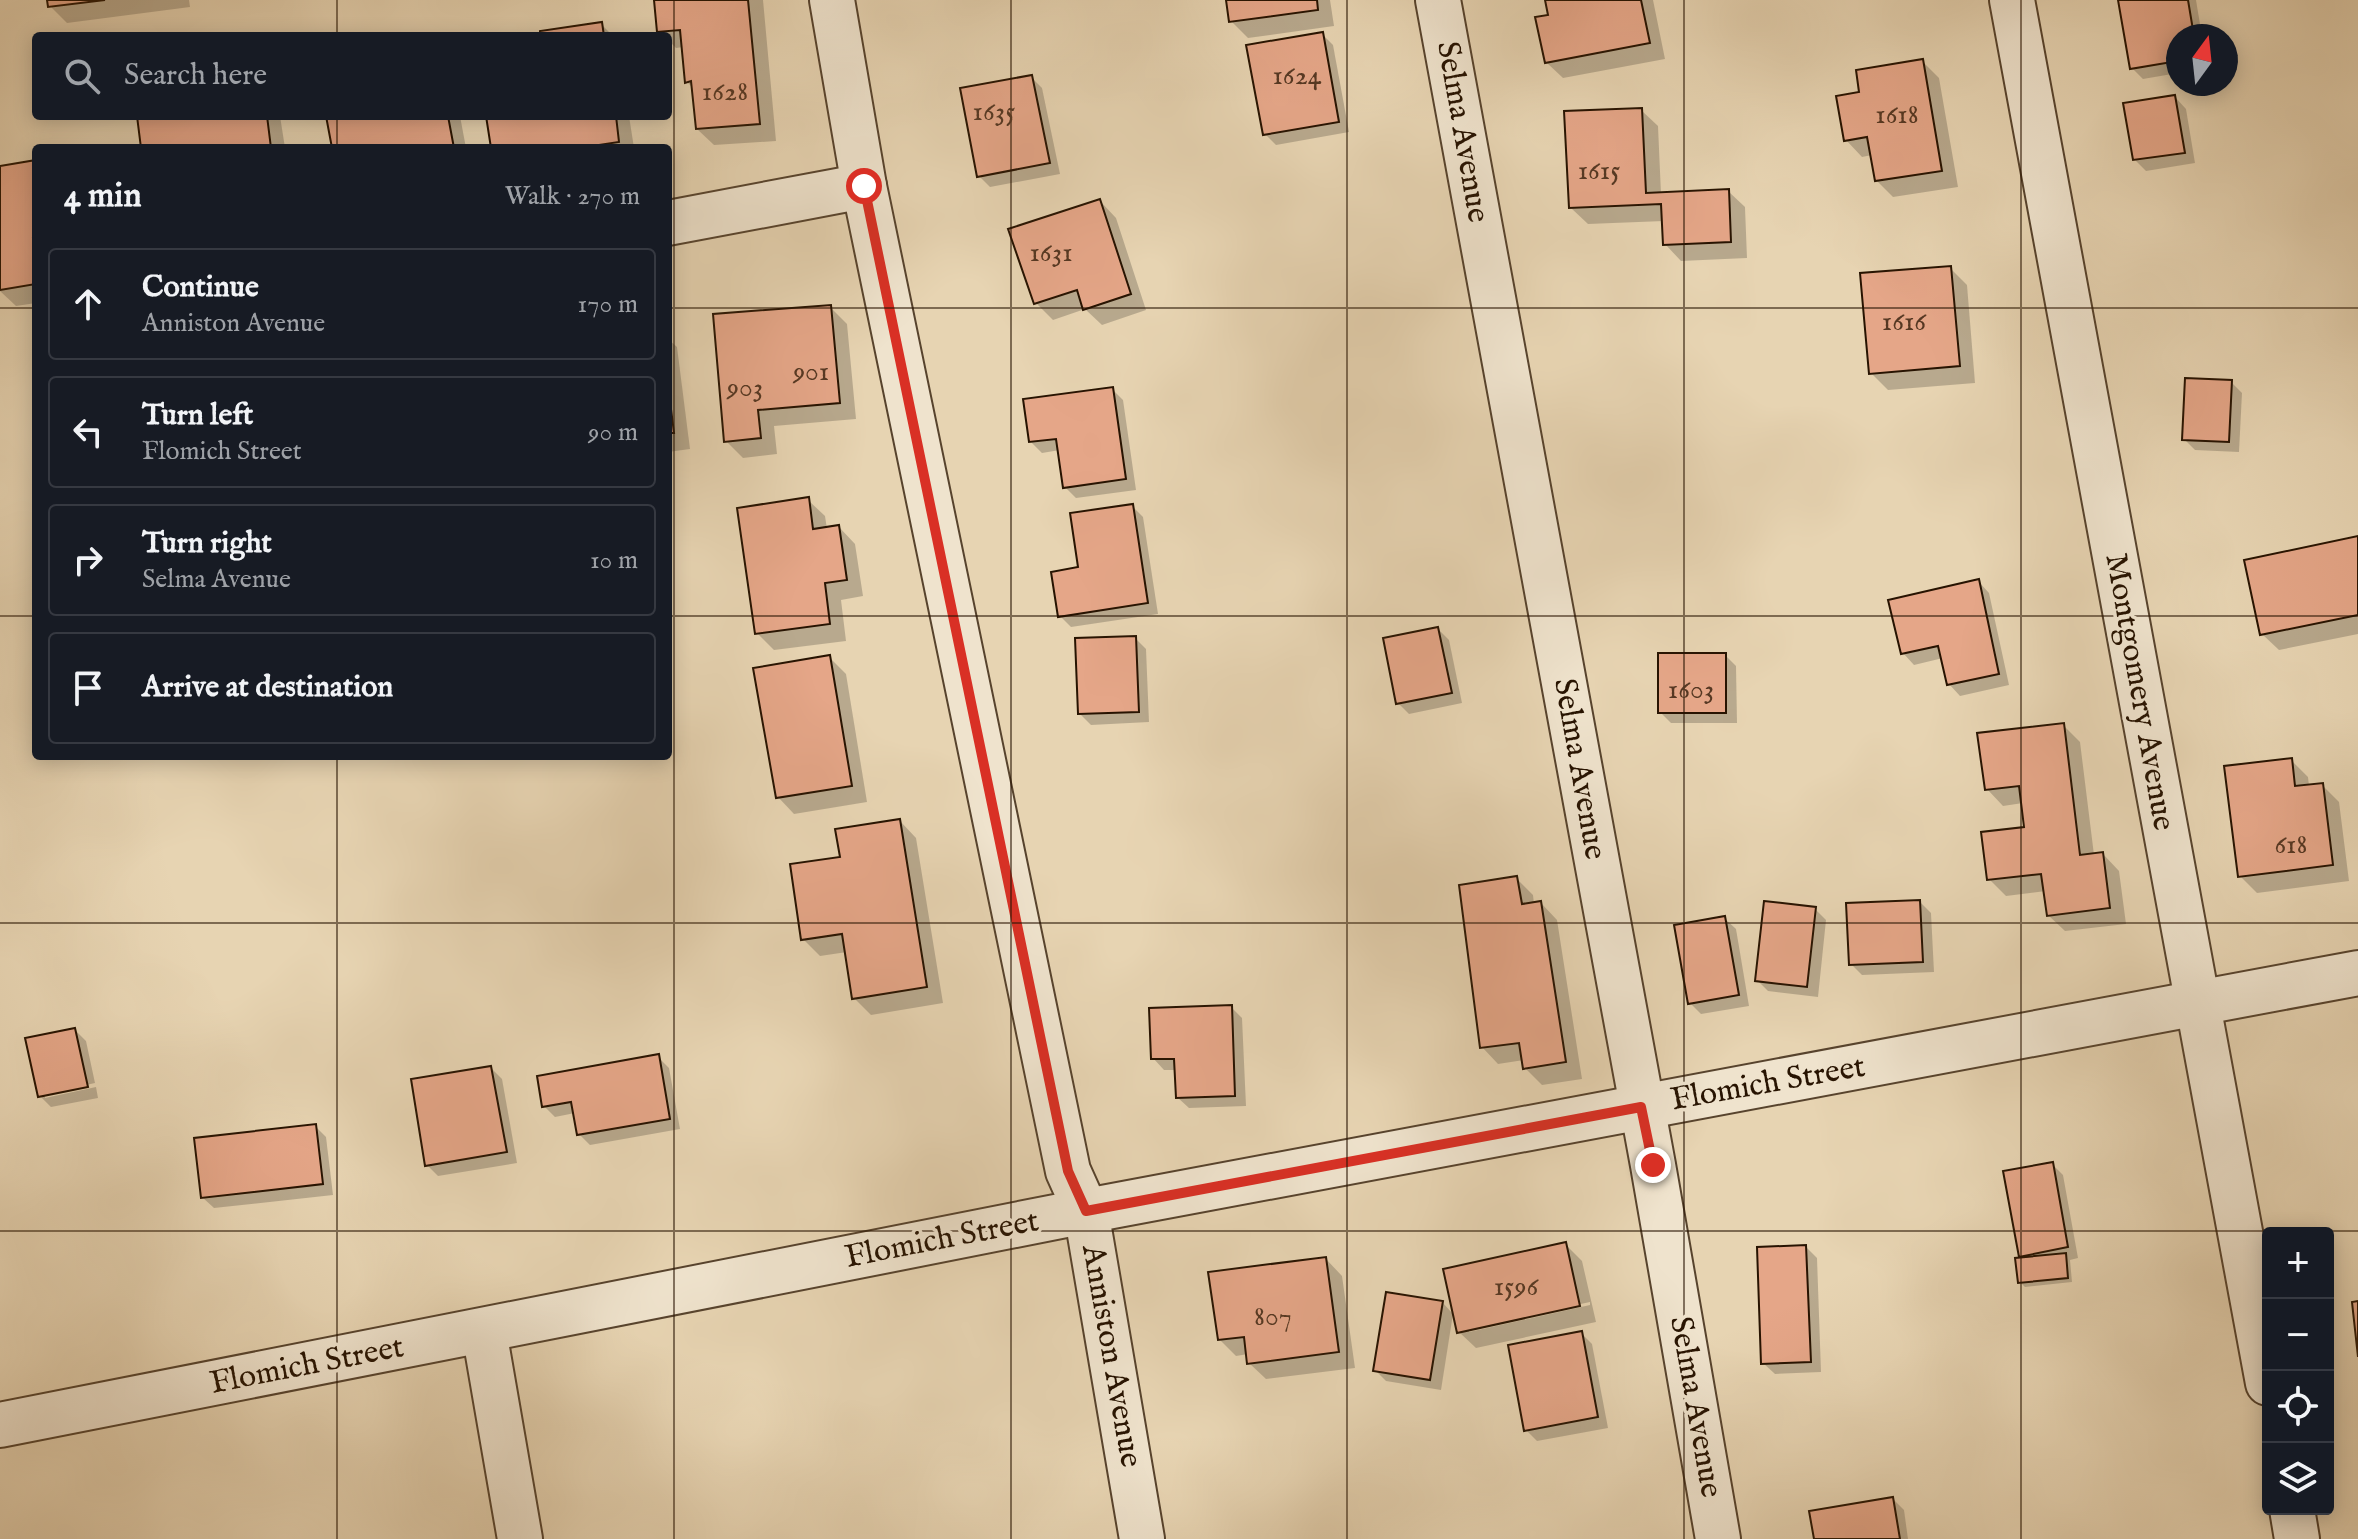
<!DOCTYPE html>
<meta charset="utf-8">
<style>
body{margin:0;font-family:"IM FELL English",serif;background:#242831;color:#f1f3f6}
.controls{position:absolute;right:24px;bottom:24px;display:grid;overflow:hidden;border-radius:8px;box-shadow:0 4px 20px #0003}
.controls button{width:72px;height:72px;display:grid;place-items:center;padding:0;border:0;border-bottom:2px solid #363941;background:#171b24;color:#f1f3f6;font:40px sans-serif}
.compass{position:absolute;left:2166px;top:24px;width:72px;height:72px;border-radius:50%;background:#171b24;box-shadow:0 4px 20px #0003;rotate:15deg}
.stop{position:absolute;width:24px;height:24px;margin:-18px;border:6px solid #d93025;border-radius:50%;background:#fff}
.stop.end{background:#d93025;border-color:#fff;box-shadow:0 2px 8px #0008}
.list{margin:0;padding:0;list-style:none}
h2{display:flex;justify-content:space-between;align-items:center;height:104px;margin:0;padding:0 32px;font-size:34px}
h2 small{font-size:26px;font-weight:400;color:#9ea1a6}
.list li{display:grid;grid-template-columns:52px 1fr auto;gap:24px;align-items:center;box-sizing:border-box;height:112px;margin:0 16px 16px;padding:0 16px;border:2px solid #363941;border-radius:8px}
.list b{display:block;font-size:30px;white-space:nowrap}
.list p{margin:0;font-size:26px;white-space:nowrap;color:#9ea1a6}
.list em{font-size:26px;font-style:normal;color:#9ea1a6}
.icon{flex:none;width:44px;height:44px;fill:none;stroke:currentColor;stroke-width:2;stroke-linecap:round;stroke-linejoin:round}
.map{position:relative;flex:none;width:2358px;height:1539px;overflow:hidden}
.search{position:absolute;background:#171b24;box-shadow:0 4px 20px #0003;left:32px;top:32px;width:640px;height:88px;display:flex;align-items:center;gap:20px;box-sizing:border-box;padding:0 28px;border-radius:8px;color:#9ea1a6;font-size:30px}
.panel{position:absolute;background:#171b24;box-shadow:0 4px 20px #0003;left:32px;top:144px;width:640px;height:616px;border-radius:8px}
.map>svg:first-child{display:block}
.shadow{fill:#0003;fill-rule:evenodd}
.building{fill:#e5a688;stroke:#271301;stroke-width:2}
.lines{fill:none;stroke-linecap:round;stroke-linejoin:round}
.minor-casing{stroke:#57432d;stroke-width:48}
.tertiary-casing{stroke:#57432d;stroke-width:48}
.minor{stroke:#efe3cd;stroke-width:44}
.tertiary{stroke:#efe3cd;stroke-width:44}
.route{stroke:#d93025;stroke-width:10}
.grid{fill:none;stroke:#271301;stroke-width:2;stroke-opacity:0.55}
.labels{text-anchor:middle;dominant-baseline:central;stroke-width:7;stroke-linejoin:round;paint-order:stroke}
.number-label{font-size:28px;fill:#563823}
.street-label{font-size:32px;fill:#271301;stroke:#efe3cd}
</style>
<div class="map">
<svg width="2358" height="1539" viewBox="0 0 2358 1539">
<rect width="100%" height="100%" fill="#e7d4b2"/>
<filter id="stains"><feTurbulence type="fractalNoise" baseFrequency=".0025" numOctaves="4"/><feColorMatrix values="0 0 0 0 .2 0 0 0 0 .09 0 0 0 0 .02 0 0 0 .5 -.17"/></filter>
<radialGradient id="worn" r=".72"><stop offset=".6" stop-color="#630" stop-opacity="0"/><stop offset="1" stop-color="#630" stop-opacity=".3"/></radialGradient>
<g class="shadow">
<polygon points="49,0 189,0 190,7 67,23 50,6"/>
<polygon points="656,0 763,0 776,141 714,145 697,129 694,89 687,82 683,47 676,48 659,31"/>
<polygon points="1228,0 1330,0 1334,26 1248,38 1231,21"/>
<polygon points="1547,0 1653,0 1665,59 1563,78 1546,62 1550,16"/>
<polygon points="2120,0 2196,0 2202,36 2178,36 2178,73 2143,79 2132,68"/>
<polygon points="601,24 613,36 542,36"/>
<polygon points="1322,34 1333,45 1349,132 1276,145 1265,134"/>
<polygon points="1922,61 1939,78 1958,187 1893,197 1876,180 1872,155 1862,157 1846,140 1861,94"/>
<polygon points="1031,77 1042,88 1060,174 990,187 979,176"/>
<polygon points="2175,97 2186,109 2195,163 2146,171 2134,159"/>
<polygon points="1641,110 1658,126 1661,194 1728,191 1745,207 1747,258 1681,261 1665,244 1664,221 1588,224 1571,208"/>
<polygon points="139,116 280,116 285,148 143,148"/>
<polygon points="328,116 460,116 466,148 335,148"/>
<polygon points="488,116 629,116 634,148 493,148"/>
<polygon points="36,162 36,303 16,306 0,291 0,168"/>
<polygon points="1100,201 1116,218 1146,310 1102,325 1085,309 1053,320 1036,303"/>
<polygon points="1950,268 1967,285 1975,383 1888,390 1871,373"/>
<polygon points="830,307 847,324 856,419 774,426 777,454 743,458 726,441"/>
<polygon points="668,339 677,347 690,449 668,452"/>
<polygon points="2231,382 2242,393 2239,452 2195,450 2184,439"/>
<polygon points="1112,389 1123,400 1136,490 1076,498 1065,487 1060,450 1042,453 1031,442"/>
<polygon points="668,454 671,480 668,480"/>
<polygon points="808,500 825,516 827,529 839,527 855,544 863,596 841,600 846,641 774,650 757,633"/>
<polygon points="1132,506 1143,517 1158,614 1071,627 1060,616 1081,569"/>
<polygon points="2358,538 2358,634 2279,650 2262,634"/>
<polygon points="1978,581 1989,593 2009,685 1960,696 1949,684 1943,658 1914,665 1903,653"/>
<polygon points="1438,629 1449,640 1462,703 1409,714 1398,703"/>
<polygon points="1135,638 1146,649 1149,722 1091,725 1080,714"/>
<polygon points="1725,655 1736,666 1737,723 1671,723 1660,712"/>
<polygon points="829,657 846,674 867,802 794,814 778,797"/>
<polygon points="2063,725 2080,742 2094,855 2103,854 2119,871 2126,924 2065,931 2048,915 2046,891 2006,896 1989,879 2026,828 2023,803 2003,806 1987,789"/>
<polygon points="2291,760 2308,777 2309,786 2322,785 2339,802 2349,881 2257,893 2240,876"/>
<polygon points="900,821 916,838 943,1003 871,1015 854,998 847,952 820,956 803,939 842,859"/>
<polygon points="1516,878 1533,895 1534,904 1541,903 1557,920 1582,1079 1542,1085 1525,1068 1524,1060 1498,1064 1482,1047"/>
<polygon points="1920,902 1931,913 1934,972 1862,975 1851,964"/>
<polygon points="1815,909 1826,920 1818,997 1768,991 1757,980"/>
<polygon points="1724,918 1736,929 1749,1006 1701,1014 1690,1003"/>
<polygon points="1231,1007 1242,1018 1246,1106 1189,1108 1177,1097 1177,1070 1164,1070 1153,1058"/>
<polygon points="75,1030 86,1041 95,1083 45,1094 45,1098 96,1087 98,1098 51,1107 40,1096"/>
<polygon points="658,1057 669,1068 680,1129 590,1145 579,1134 575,1113 555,1117 544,1106"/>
<polygon points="491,1068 502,1079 517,1163 438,1176 427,1165"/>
<polygon points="315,1126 326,1137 333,1195 214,1208 202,1197"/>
<polygon points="2052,1164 2063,1175 2078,1258 2070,1260 2072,1282 2025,1287 2020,1282 2025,1260 2021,1256"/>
<path d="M1565,1244L1582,1261L1596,1322L1476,1348L1459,1332ZM1590,1302V1305L1469,1332V1328Z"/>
<polygon points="1806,1247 1817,1258 1821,1372 1775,1374 1763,1363"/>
<polygon points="1326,1259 1342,1276 1355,1368 1266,1379 1249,1363 1248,1354 1236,1356 1219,1339"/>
<polygon points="1442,1302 1453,1314 1441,1390 1386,1381 1375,1370"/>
<polygon points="1581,1333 1592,1344 1608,1428 1537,1441 1526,1430"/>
<polygon points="1893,1499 1904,1510 1908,1539 1816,1539"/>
</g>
<g class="building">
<polygon points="47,0 105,0 48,7"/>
<polygon points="654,0 748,0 760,124 696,129 691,81 685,83 680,30 657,32"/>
<polygon points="1226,0 1317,0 1318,10 1229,22"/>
<polygon points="1545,0 1641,0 1650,43 1545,63 1535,17 1548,15"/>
<polygon points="2118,0 2188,0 2194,36 2178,36 2178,61 2130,69"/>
<polygon points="602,22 604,36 540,36 540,31"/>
<polygon points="1323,32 1339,122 1263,135 1246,45"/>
<polygon points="1923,59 1942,171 1875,181 1867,137 1844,141 1836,96 1859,92 1856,70"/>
<polygon points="1032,75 1050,163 977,177 960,88"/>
<polygon points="2175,95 2185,153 2133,160 2123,103"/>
<polygon points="1642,108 1646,193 1729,189 1731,242 1663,245 1661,204 1569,208 1564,111"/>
<polygon points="137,116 267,116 271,148 141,148"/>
<polygon points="326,116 448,116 454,148 332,148"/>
<polygon points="486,116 616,116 619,142 579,148 491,148"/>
<polygon points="36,160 36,238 33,238 36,284 0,290 0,166"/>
<polygon points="1100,199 1131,294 1083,310 1077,290 1034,304 1008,229"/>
<polygon points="1951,266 1960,366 1869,374 1860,273"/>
<polygon points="831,305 840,403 758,410 761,438 724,442 713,314"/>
<polygon points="2185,378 2232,380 2229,442 2182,440"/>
<polygon points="668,385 674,433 668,433"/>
<polygon points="1113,387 1126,479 1063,488 1056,439 1029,442 1023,399"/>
<rect x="35" y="462" width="1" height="81"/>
<polygon points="809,497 813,529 839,525 847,580 825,583 830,624 755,634 737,508"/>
<polygon points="1133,504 1148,603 1058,617 1051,572 1078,567 1070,513"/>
<polygon points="2358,536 2358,615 2260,635 2244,560"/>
<polygon points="1979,579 1999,674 1947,685 1938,646 1901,654 1888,600"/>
<polygon points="1438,627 1452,693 1396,704 1383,638"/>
<polygon points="1136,636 1139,712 1078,714 1075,638"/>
<rect x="1658" y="653" width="68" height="60"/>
<polygon points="830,655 852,786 776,798 753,668"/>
<polygon points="2064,723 2080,855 2103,852 2110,908 2047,916 2041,874 1987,880 1981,832 2024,827 2019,786 1985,790 1977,733"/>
<polygon points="2292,758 2295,786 2323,783 2333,865 2238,877 2224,766"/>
<polygon points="900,819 927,987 852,999 842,934 801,940 790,864 840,857 835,829"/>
<polygon points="1517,876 1522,904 1541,901 1566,1062 1523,1069 1519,1043 1480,1048 1459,885"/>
<polygon points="1920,900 1923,962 1849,965 1846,903"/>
<polygon points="1764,901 1816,907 1807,987 1755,981"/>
<polygon points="1725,916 1739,995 1688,1004 1674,925"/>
<polygon points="1232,1005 1235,1096 1176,1098 1174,1059 1151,1059 1149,1008"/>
<polygon points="75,1028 88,1087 38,1097 25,1038"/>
<polygon points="659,1054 670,1119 577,1135 571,1102 542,1107 537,1076"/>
<polygon points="491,1066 507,1152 425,1166 411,1079"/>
<polygon points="316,1124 323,1184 201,1198 194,1138"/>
<polygon points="2053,1162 2068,1247 2019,1257 2003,1171"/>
<polygon points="1566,1242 1580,1306 1457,1333 1443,1269"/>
<polygon points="1806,1245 1811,1362 1761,1364 1757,1247"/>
<polygon points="2066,1253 2068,1278 2018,1283 2015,1258"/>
<polygon points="1326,1257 1339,1352 1247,1364 1244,1337 1218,1340 1208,1272"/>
<polygon points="1386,1292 1443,1301 1430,1380 1373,1371"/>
<polygon points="2358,1301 2358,1357 2352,1302"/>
<polygon points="1582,1331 1598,1417 1524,1431 1508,1345"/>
<polygon points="1893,1497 1900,1539 1814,1539 1809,1511"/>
</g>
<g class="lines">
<g class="minor-casing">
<g id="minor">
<polyline points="832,0 864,186 1068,1171 1086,1211 1142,1539"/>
<polyline points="1438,0 1653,1165 1718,1539"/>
<polyline points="2012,0 2268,1383"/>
<polyline points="668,223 864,186"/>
<polyline points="484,1331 520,1539"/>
<polyline points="2292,1509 2297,1539"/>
</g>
</g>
<g class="tertiary-casing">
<polyline id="tertiary" points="0,1425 1086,1211 2358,973"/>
</g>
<use href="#minor" class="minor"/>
<use href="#tertiary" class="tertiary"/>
</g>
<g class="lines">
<polyline class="route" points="864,186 1068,1171 1086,1211 1641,1107 1653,1165"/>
</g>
<path class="grid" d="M337,0V36M674,0V1539M1011,0V1539M1347,0V1539M1684,0V1539M2021,0V1539M337,116V148M0,308H36M668,308H2358M0,616H36M668,616H2358M337,756V1539M0,923H2358M0,1231H2358"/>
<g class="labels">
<g class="number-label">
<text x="1297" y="76">1624</text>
<text x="725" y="92">1628</text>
<text x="994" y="112">1635</text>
<text x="1897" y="115">1618</text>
<text x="1599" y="171">1615</text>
<text x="1051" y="253">1631</text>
<text x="1904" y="322">1616</text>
<text x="811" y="372">901</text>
<text x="745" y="388">903</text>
<text x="1691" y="690">1603</text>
<text x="2291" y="845">618</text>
<text x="1516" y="1287">1596</text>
<text x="1273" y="1317">807</text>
</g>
<g class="street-label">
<text transform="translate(1462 132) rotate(80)">Selma Avenue</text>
<text transform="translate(2139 692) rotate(80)">Montgomery Avenue</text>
<text transform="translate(1579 769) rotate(80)">Selma Avenue</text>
<text transform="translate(1768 1084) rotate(-10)">Flomich Street</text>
<text transform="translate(942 1240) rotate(-11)">Flomich Street</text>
<text transform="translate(1111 1356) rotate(80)">Anniston Avenue</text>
<text transform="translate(307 1366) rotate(-11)">Flomich Street</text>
<text transform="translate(1695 1407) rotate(80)">Selma Avenue</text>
</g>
</g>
<rect width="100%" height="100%" filter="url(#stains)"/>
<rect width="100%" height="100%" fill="url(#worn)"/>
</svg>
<div class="controls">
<button>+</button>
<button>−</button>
<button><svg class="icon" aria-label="locate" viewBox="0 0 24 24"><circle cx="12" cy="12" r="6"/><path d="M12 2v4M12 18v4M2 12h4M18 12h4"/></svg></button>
<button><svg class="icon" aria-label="layers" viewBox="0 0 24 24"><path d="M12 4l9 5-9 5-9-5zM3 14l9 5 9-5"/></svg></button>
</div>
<svg class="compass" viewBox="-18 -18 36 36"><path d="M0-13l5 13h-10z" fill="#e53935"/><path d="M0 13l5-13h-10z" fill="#9ea1a6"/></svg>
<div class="stop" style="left:864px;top:186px"></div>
<div class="stop end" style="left:1653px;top:1165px"></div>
<div class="search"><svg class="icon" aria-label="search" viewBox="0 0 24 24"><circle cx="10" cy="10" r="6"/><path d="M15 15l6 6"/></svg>Search here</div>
<section class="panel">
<h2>4 min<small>Walk · 270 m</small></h2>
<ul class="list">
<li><svg class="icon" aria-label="ahead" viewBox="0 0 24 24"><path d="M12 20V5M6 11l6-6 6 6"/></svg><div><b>Continue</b><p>Anniston Avenue</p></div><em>170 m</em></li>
<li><svg class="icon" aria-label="left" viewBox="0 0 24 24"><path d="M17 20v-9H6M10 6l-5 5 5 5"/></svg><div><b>Turn left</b><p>Flomich Street</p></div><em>90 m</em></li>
<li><svg class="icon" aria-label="right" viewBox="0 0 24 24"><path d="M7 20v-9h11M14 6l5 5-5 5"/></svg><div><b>Turn right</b><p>Selma Avenue</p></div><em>10 m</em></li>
<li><svg class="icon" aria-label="arrive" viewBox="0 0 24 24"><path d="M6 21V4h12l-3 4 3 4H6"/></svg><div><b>Arrive at destination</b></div></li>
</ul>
</section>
</div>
